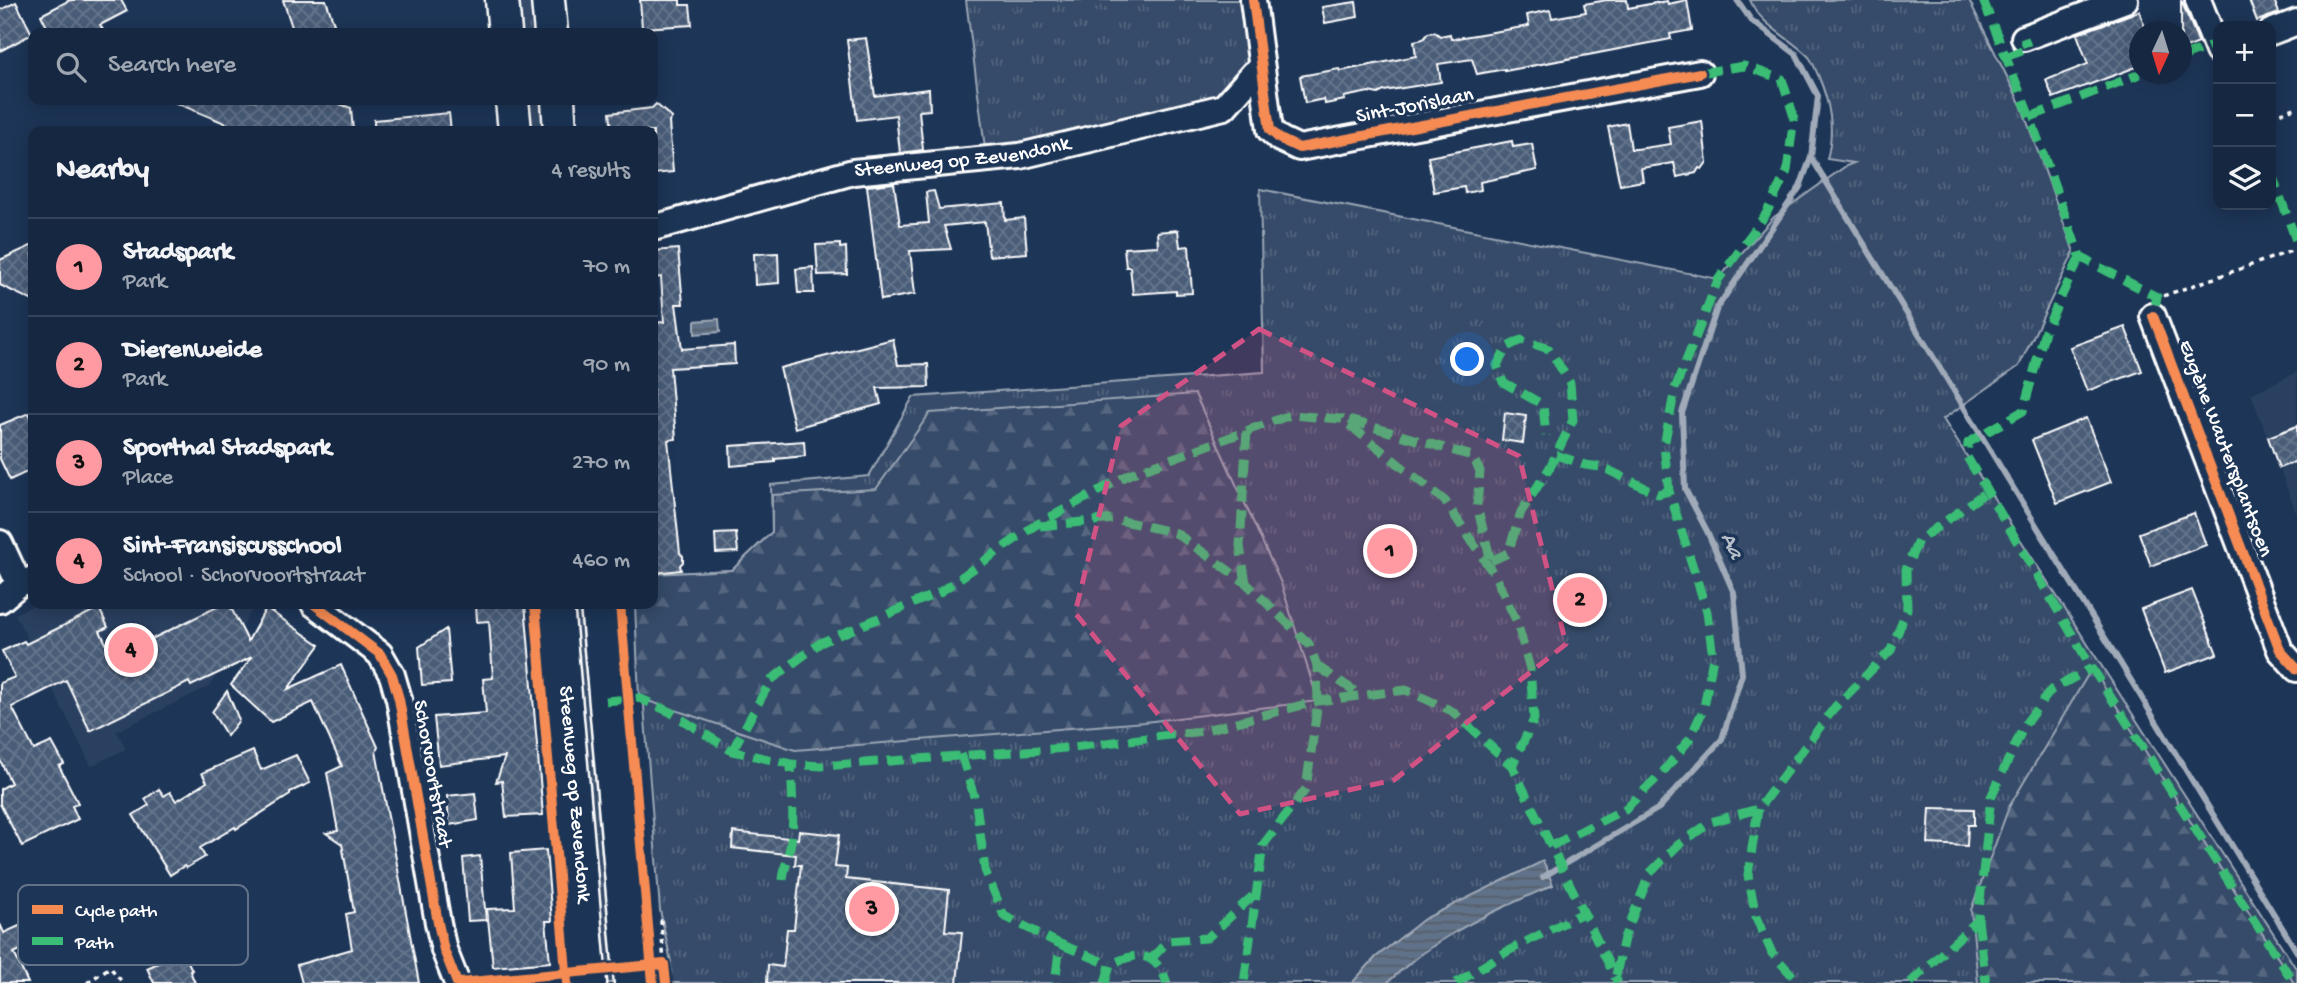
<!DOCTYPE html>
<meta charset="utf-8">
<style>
body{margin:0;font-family:"Gochi Hand",sans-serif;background:#23344c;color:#f1f3f6}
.controls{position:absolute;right:21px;top:21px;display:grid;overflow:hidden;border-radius:14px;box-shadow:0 4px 18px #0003}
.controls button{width:63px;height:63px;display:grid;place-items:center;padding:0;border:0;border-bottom:2px solid #35445a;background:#162841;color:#f1f3f6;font:35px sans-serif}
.compass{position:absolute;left:2129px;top:21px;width:63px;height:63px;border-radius:50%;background:#162841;box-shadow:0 4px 18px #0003;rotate:184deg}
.you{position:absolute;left:1468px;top:360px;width:24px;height:24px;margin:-18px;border:5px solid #fff;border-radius:50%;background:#1a73e8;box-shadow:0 0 0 10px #1a73e833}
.badge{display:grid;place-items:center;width:46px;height:46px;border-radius:50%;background:#ff9aa2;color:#111;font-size:23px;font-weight:700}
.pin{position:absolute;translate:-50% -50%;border:4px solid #fff;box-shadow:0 2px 7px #0006}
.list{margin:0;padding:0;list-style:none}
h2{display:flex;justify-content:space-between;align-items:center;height:91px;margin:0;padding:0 28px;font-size:30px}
h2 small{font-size:23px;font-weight:400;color:#9ea6b1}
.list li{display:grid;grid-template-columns:46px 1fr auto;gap:21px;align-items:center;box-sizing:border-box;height:98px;padding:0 28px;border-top:2px solid #35445a}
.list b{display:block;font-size:26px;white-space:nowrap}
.list p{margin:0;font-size:23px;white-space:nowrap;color:#9ea6b1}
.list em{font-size:23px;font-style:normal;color:#9ea6b1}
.icon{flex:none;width:38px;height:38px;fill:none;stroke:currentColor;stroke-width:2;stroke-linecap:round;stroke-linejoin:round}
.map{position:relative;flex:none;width:2297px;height:983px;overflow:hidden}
.search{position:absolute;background:#162841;box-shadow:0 4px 18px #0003;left:28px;top:28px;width:630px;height:77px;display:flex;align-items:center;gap:18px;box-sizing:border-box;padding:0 24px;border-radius:14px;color:#9ea6b1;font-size:26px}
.panel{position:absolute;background:#162841;box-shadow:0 4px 18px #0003;left:28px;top:126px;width:630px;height:483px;border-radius:14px}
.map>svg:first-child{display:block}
.built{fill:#2a4161}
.grass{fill:url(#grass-tufts);stroke:#9aa5b4;stroke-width:2}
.forest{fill:url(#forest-firs);stroke:#9aa5b4;stroke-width:2}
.water{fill:url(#water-rules);stroke:#a0aab8;stroke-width:2}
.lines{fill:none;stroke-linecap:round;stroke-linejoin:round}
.stream{stroke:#a0aab8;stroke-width:6}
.building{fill:url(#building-cross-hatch);stroke:#fff;stroke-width:2}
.minor-casing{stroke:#fff;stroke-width:30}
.major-casing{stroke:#fff;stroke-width:37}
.path{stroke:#fff;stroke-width:3.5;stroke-dasharray:5 5;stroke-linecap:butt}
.minor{stroke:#1d3557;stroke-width:24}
.major{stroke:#1d3557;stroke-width:32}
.quiet{stroke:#3abd76;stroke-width:9;stroke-dasharray:18 9;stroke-linecap:butt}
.cycleway-casing{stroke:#1d3557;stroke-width:15}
.cycleway{stroke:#f68b52;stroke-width:10}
.marked{fill:#d15284;fill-opacity:0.2;stroke:#d15284;stroke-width:5;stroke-dasharray:14 9;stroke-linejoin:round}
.labels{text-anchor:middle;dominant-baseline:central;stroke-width:7;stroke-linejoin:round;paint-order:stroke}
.street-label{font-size:21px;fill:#fff;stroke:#1d3557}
.water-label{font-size:23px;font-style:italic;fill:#b8c0ca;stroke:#1d3557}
.key{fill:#1d3557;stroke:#617289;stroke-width:2}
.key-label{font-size:19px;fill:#fff}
</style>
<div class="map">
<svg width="2297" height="983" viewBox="0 0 2297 983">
<defs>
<pattern id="grass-tufts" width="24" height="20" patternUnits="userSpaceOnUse" patternTransform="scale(1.75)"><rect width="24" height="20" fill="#364b69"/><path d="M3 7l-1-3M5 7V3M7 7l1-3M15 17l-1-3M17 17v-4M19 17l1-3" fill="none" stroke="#546680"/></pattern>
<pattern id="forest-firs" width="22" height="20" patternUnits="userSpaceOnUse" patternTransform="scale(1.75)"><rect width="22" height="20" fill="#364b69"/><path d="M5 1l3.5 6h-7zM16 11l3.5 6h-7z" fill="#546680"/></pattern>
<pattern id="water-rules" width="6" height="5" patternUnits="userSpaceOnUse" patternTransform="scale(1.75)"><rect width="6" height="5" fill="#617289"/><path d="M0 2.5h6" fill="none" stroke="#555d67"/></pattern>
<pattern id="building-cross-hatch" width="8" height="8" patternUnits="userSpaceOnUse" patternTransform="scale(1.75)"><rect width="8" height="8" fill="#4a5d79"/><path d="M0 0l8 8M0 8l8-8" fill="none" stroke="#65758d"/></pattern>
</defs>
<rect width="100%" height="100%" fill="#1d3557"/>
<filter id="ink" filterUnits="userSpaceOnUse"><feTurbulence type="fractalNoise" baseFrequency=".0143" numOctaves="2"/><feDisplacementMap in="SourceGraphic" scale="14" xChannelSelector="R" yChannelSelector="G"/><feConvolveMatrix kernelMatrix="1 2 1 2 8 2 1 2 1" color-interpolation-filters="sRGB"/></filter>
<g filter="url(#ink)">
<g class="built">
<polygon points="2297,372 2297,515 2251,394"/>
<polygon points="36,604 255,604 210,686 117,731 126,749 91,766 15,614"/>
</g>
<g class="grass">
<polygon points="515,0 535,0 538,33 518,33"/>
<polygon points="966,0 1242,0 1250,69 1228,91 1190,113 985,148"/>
<path d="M1750,0H1969L2021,105L2074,252L2019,366L1943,419L2297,970V983H672L671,962L660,910L636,604H653V574L732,570L772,532L771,485L869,476L913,397L1264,372L1260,189L1718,279L1774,217L1846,166L1854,163L1827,159C1835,129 1830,103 1818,75C1815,69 1813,61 1808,56C1789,37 1760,25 1750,0Z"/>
<polygon points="524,100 543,100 546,131 527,131"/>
<polygon points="567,604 586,604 618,983 600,983"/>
</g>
<g class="forest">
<polygon points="1195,394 1281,583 1318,701 1145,722 795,750 639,698 635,604 653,604 653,574 732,570 772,532 772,495 876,489 930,413"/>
<polygon points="2092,668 2294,983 1978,983 1971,910 2009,807"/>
</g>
<g class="water">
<polygon points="719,319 720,332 695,334 695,321"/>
<path d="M1543,861L1553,885C1488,914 1440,933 1387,983H1352L1376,957L1424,919Z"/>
</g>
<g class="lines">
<g class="stream">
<polyline points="1811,157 2297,952"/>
<polyline points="1543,877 1659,808 1722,739 1742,674 1734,593 1707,531 1685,489 1682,413 1717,308 1800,187 1811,157 1818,96 1796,54 1751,20 1737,0"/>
</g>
</g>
<g class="building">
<polygon points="70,0 121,0 127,11 100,25 105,33 50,33 41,15"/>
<polygon points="283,0 326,0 337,33 294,33"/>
<polygon points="640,0 680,0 680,5 690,5 692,25 642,28"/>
<polygon points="1607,0 1627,0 1628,8 1667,1 1668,4 1687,0 1692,30 1670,34 1671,39 1505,71 1505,69 1477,74 1472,59 1438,64 1441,82 1384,91 1378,94 1369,92 1344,97 1345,100 1325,104 1324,99 1305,103 1300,76 1339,69 1340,71 1416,56 1414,41 1423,39 1428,33 1435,32 1440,36 1450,34 1451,39 1529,26 1527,15 1550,10 1552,18 1586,12 1584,4"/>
<polygon points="2181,0 2199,43 2181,50"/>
<polygon points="2249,0 2274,0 2279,13 2257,21"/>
<polygon points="16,2 32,34 0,51 0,10"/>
<polygon points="1356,2 1358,17 1325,23 1322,7"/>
<polygon points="2139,11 2147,32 2139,32 2139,66 2053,98 2046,80 2088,64 2077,34"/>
<polygon points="866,38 875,96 929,89 930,110 919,111 923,150 900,153 896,115 857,120 847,40"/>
<polygon points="169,100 329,100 351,108 353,131 244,131"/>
<polygon points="656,104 672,118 669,122 673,172 653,174 653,131 612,131 610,113 652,108"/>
<polygon points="449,113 451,131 374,131 374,120"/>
<polygon points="1702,121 1707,162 1702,169 1699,168 1696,173 1677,177 1674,163 1641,168 1643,181 1620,185 1608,127 1627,123 1631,149 1637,149 1671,144 1668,127"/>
<polygon points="1512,141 1513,147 1532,144 1537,170 1480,182 1481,190 1465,193 1464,187 1434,192 1428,157"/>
<polygon points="894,183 900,225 929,223 926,192 934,191 939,209 1004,203 1005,220 1024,218 1027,253 989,256 985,222 944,226 951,249 910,251 915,294 881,300 867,186"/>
<polygon points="1178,230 1180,247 1189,246 1192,293 1176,294 1176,291 1133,294 1130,267 1126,267 1124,248 1158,246 1157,232"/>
<polygon points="840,244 840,248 846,247 847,274 818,275 816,245"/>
<polygon points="33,245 33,301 0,285 0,260"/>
<polygon points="678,249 683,304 676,304 682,349 734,345 735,364 670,368 676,439 668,440 680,553 683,556 683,562 680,565 681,570 655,573 653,572 653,323 664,322 661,277 653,278 653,251"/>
<polygon points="778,253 779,283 755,285 754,254"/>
<polygon points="813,267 814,293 798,293 796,269"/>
<polygon points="2125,327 2142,371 2087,391 2070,347"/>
<polygon points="893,339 898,365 928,364 929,387 877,388 881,404 795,428 780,368"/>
<polygon points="29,413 33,422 33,469 10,480 0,459 0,425"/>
<polygon points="1505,413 1526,416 1523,443 1502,440"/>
<polygon points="2086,418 2111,482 2057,503 2032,440"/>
<polygon points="2297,426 2297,461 2279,468 2268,437"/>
<polygon points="804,441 805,456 775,459 775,462 731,466 730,446"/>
<polygon points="2194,513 2206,545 2151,566 2139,533"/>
<polygon points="736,533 738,552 716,553 715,534"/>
<polygon points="2192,590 2217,654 2165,673 2141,609"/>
<polygon points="223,604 229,604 248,641 266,608 320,645 288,689 341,665 378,747 376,751 419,983 302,983 297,965 352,949 346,914 354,912 342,844 326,833 338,831 327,773 342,766 313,702 271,722 231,685 252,657 191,686 189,682 90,731 66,680 12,707 34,750 52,742 64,764 59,766 78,803 72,806 78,819 22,846 0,804 0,789 11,783 0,760 0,683 15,677 2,651 24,641 26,644 99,608 108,627 100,631 113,658"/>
<polygon points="476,604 525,604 543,815 506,817 502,781 496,782 505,757 439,765 434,717 486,713 483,679 493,678 489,621 477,622"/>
<polygon points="446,629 451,683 422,685 419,647"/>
<polygon points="227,691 239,720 227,736 212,712"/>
<polygon points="253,751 261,770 296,755 310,783 290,792 290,795 236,829 235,827 200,848 205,857 186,868 184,866 170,875 133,815 149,805 145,799 159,789 164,796 170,792 176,801 207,782 202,773"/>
<polygon points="475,793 478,820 449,825 447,796"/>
<polygon points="1930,808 1974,809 1974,825 1968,825 1967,846 1928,844"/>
<polygon points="799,831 839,835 835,867 847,868 846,879 949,890 945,931 962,932 957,983 767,983 768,965 783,967 787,929 794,929 801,865 795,865 796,855 732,848 733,832 798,839"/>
<polygon points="546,850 552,921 546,921 550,962 493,967 487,909 515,908 511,853"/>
<polygon points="480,856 486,920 468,921 463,858"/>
<polygon points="30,921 39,941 14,953 28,983 0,983 0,924 4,933"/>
<polygon points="179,943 192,970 190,971 195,983 154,983 147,968 165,960 162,951"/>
</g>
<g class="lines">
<g class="minor-casing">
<g id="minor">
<polyline points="1253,0 1270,130 1280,139 1299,148 1700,73"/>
<polyline points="2198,0 2218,51"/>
<polyline points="2271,32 2297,22"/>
<polyline points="2024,38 2125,0"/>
<path id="s1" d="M653,228L853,172L1020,156L1224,107L1254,73L1262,71"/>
<polyline points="2153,316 2280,650 2297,669"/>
<polyline points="0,543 19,584"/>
<polyline points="0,600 19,584 33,579"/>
<polyline points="314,604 380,654 392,675 399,699 438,923 444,950 457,983"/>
</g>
</g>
<g class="major-casing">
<g id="major">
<polyline points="502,0 505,33"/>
<polyline points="548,0 551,33"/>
<polyline points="512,100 515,131"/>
<polyline points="558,100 560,131"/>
<path id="s2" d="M557,604L590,983"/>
<polyline points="597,604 631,983"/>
</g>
</g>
<g class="path">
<polyline points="2271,117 2297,107"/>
<polyline points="2163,296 2297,249"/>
<polyline points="650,923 661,921 664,964"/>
<polyline points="552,974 553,983"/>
<polyline points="87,983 110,967 123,983"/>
</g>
<use href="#minor" class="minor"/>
<use href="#major" class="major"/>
<g class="quiet">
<polyline points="1983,0 2030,117 2080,257 2157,297 2153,316"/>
<polyline points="2005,57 2028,49 2024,38"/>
<polyline points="2182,57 2215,44"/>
<polyline points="2030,117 2140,74"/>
<polyline points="2271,172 2297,243"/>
<polyline points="2080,257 2045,331 2023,411 1968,443 1967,457 2092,668 2294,983"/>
<polyline points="1349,420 1472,456 1480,471 1477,506 1492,565"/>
<polyline points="1556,455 1585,465 1602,467 1658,494 1669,491"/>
<polyline points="1040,526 1115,519 1176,533 1246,583 1309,644 1317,666 1318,701 1306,789 1263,845 1244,983"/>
<polyline points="1491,561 1508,553 1521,512 1549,469 1573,420 1570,383 1549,349 1521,340 1507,347 1497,365 1503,382 1543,405 1546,436"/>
<polyline points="1246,583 1240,546 1247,430"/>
<polyline points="1317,666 1362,696"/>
<polyline points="606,701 639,698 670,712 732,751 791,764 822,766 1066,748 1202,731 1318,701 1406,690 1452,711 1512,766 1618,983"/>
<polyline points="732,751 771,680 820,643 940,592 1034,526 1130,474 1290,415 1342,419 1445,501 1495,576 1517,622 1530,669 1534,719 1512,766"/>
<polyline points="961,754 976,803 985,870 1004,916 1060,944 1055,983"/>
<polyline points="1758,809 1748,875 1756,917 1772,953 1799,983"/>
<polyline points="1551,846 1625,809 1663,772 1689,740 1704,708 1713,657 1707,612 1669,491 1664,446 1675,389 1718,280 1766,214 1787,171 1794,117 1782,79 1744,66 1700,73"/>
<path d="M783,880C784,868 788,858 790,847C795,820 792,792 791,764"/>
<polyline points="1978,920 1986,983"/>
<polyline points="1060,944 1110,965"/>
<polyline points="1151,959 1168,941 1207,938 1257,892"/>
<polyline points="1616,975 1624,938 1650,873 1678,845 1711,822 1758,809 1835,707 1891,650 1907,609 1906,569 1918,541 1986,492"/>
<polyline points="755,983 755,981"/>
<path d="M1105,983L1110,965C1137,951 1156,951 1167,983"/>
<polyline points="1456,983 1508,951 1583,913"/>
<polyline points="1910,983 1978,920 1991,797 2025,724 2051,690 2092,668"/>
</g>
<g class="cycleway-casing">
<g id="cycleway">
<polyline points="1253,0 1270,130 1280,139 1299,148 1700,73"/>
<polyline points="2153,316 2280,650 2297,669"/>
<polyline points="314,604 380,654 392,675 399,699 438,923 444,950 457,983"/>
<polyline points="535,604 567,983"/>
<polyline points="620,604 653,983"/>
<polyline points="460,983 664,964 666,983"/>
</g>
</g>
<use href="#cycleway" class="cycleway"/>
</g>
</g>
<path class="marked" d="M1259,329L1519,456L1566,644L1394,780L1240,814L1075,613L1121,426Z"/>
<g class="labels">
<g class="street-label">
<text transform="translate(1415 107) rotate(-11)">Sint-Jorislaan</text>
<text stroke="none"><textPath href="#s1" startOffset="318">Steenweg op Zevendonk</textPath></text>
<text transform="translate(2224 449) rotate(69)">Eugène Wautersplantsoen</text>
<text transform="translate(431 774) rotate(80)">Schorvoortstraat</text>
<text stroke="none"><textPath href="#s2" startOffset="191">Steenweg op Zevendonk</textPath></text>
</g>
<g class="water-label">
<text transform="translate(1731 546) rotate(65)">Aa</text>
</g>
</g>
<rect x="18" y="885" width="230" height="80" rx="10" class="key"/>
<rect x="32" y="905" width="31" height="9" fill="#f68b52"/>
<rect x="32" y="937" width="31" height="8" fill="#3abd76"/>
<g class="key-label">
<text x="75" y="916">Cycle path</text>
<text x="75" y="948">Path</text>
</g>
</svg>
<div class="controls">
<button>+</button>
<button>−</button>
<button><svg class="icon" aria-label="layers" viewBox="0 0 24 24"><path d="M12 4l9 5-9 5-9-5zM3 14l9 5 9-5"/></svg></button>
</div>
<svg class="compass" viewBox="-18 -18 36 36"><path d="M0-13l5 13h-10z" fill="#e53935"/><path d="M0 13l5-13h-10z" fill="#9ea6b1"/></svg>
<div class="you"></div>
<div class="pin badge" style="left:1390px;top:551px">1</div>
<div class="pin badge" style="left:1580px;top:600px">2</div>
<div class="pin badge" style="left:872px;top:909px">3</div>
<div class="pin badge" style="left:131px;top:650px">4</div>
<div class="search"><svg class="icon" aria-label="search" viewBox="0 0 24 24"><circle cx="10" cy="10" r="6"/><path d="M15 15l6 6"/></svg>Search here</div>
<section class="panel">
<h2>Nearby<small>4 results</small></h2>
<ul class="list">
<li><span class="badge">1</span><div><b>Stadspark</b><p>Park</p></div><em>70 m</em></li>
<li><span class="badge">2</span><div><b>Dierenweide</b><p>Park</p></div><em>90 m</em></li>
<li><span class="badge">3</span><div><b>Sporthal Stadspark</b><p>Place</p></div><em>270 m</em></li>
<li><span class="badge">4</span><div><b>Sint-Fransiscusschool</b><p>School · Schorvoortstraat</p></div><em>460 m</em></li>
</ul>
</section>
</div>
